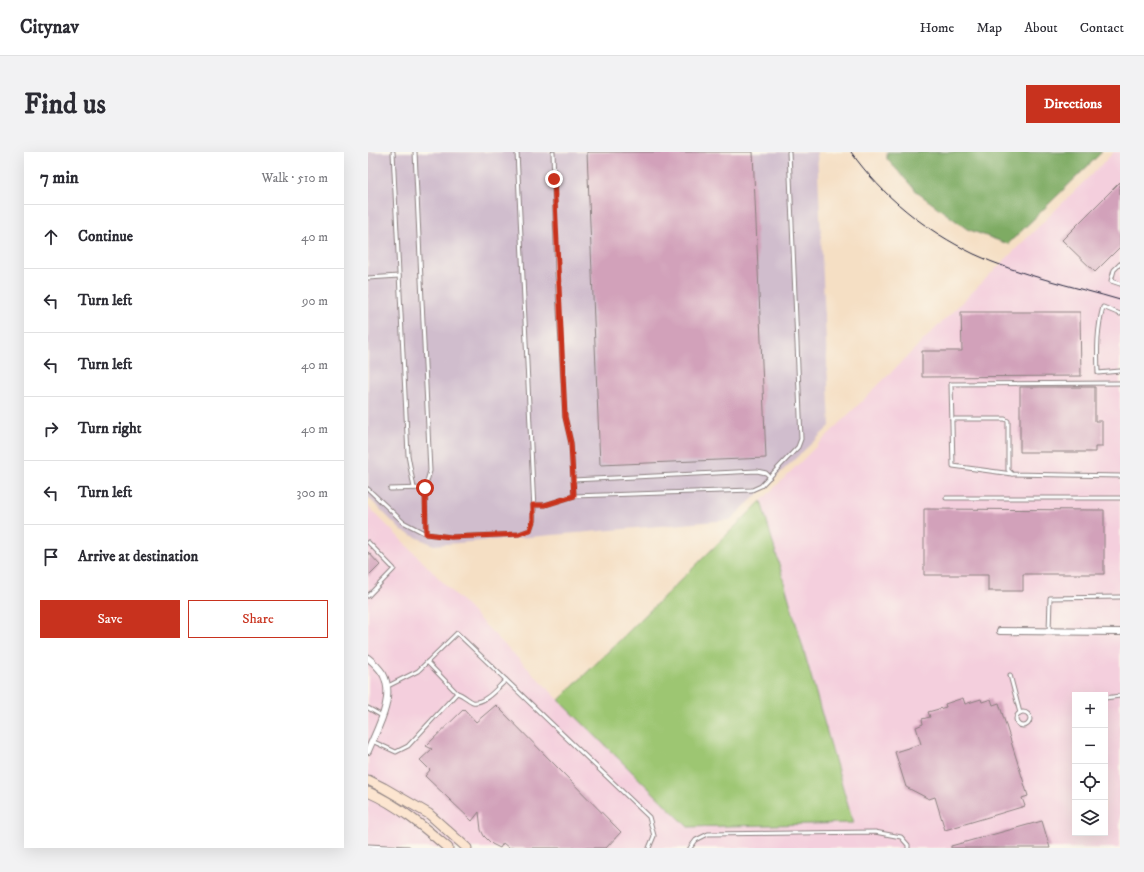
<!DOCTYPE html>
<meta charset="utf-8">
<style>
body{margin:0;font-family:"IM FELL DW Pica",serif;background:#f2f2f3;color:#2b2b33}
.controls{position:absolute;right:12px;bottom:12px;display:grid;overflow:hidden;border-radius:0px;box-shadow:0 4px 16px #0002}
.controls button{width:36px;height:36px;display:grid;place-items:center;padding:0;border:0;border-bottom:1px solid #e1e1e2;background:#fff;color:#2b2b33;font:20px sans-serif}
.stop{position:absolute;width:12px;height:12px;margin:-9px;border:3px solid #c8321e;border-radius:50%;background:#fff}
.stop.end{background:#c8321e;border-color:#fff;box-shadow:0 1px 4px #0008}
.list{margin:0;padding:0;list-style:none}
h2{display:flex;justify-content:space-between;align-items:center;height:52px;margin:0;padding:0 16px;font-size:17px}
h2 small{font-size:13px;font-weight:400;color:#7c7c81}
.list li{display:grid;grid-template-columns:26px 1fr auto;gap:12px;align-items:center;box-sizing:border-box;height:64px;padding:0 16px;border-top:1px solid #e1e1e2}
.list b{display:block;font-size:15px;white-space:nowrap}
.list em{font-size:13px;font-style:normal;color:#7c7c81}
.actions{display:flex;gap:8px;padding:12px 16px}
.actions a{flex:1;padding:9px 0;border:1px solid #c8321e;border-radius:0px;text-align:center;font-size:14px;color:#c8321e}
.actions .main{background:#c8321e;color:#fff}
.icon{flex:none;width:22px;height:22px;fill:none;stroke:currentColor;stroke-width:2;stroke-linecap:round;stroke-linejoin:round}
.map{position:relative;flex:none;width:752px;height:696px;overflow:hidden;border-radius:0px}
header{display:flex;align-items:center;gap:24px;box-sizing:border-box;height:56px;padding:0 20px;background:#fff;border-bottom:1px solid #e1e1e2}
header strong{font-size:19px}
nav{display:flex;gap:22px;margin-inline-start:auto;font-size:14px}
.intro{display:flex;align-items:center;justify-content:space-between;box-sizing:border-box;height:96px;padding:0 24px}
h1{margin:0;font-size:28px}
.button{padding:10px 18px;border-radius:0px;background:#c8321e;color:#fff;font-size:14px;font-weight:700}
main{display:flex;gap:24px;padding:0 24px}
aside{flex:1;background:#fff;border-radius:0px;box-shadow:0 4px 16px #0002}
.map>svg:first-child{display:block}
.built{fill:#f4cfdd;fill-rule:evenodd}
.industrial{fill:#d0bdcd}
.green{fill:#9dc672;stroke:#607456}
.forest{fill:#7eab64;stroke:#506650}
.building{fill:#d2a1ba}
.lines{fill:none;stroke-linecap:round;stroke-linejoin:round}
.lane-casing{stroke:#8c8080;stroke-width:5}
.street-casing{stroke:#8c8080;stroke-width:8}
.secondary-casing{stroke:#8c8080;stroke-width:11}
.lane{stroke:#fff;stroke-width:3}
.street{stroke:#fff;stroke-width:6}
.secondary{stroke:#fce5d0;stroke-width:9}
.tram{stroke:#22223b;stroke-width:1}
.route{stroke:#c8321e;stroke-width:5}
</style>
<header>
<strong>Citynav</strong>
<nav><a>Home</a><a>Map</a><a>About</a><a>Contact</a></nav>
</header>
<div class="intro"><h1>Find us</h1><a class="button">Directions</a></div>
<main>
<aside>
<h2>7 min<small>Walk · 510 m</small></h2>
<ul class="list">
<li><svg class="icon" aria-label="ahead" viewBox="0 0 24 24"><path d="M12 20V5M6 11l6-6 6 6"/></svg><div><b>Continue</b></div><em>40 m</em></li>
<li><svg class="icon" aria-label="left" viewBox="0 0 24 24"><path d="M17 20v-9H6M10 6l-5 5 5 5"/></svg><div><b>Turn left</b></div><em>90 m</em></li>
<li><svg class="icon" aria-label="left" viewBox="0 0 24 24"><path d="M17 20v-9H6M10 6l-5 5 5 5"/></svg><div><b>Turn left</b></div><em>40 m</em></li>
<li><svg class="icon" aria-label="right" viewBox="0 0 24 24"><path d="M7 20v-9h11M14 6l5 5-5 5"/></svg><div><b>Turn right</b></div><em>40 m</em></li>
<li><svg class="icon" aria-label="left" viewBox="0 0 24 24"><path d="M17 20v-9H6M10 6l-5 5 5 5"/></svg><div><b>Turn left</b></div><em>300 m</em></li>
<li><svg class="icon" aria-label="arrive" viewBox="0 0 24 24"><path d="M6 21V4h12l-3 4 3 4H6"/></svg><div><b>Arrive at destination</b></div></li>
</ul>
<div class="actions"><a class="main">Save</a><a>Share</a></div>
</aside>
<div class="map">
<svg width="752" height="696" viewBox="0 0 752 696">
<rect width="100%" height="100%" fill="#fbf7ec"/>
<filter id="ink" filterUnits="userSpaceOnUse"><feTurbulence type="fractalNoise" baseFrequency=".025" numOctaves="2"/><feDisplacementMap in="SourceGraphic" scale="8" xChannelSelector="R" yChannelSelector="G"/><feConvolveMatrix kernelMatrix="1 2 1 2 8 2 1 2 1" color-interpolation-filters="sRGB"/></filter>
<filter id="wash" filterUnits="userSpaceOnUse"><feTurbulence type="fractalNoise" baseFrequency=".012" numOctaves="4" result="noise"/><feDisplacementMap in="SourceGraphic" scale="16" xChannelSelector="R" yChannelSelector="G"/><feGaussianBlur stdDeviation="0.9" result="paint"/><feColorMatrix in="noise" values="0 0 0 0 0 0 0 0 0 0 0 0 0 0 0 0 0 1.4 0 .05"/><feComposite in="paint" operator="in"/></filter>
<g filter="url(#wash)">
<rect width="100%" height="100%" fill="#f5dfc4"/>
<path class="built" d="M746,0H752V696H0V354L191,548L320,675L485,670L393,349ZM707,543H737V681H707Z"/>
<polygon class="industrial" points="0,0 449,0 462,274 362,368 66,393 34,379 0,345"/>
<polygon class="green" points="393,349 485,671 320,675 191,548"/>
<polygon class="forest" points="519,0 734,0 640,92 599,77 550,41 519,7"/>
<g id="blocks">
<g class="building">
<polygon points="219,0 385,0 398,306 232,313"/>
<polygon points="752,30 752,95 727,120 694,88"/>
<polygon points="593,160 712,160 713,224 554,225 554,199 594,199"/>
<polygon points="652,235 727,235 727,269 734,269 734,295 727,295 727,300 652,300"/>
<polygon points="556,357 736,358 736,422 655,422 655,439 620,439 620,423 556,423"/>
<polygon points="0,400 12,413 0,425"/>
<polygon points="595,546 597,552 613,547 614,550 623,547 625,553 631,551 660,644 654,646 657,654 577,678 567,645 561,647 538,635 527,600 553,592 548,575 555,572 554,567 562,565 560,560 578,555 577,552"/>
<polygon points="128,553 253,680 238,696 141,696 135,691 132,696 124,692 116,684 113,678 111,660 104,669 57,624 62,618 52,608 64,597 58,594 96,557 108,570"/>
<polygon points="674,669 682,696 583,696 583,694"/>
</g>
</g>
</g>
<g filter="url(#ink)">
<use href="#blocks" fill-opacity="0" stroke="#8c8080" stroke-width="1"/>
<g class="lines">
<g class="lane-casing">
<g id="lane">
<polyline points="25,0 40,303 46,336"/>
<polyline points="47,0 62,319 57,336"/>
<polyline points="752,112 746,118 743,129 752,132"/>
<polyline points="0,126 31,124"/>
<path d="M752,162L735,155C729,177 729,198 730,221L752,219"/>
<polyline points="584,267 637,267 640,269 640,318 644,322 752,324"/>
<polyline points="644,322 585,314 583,232 752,231"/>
<polyline points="205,328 389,319 398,321 402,325"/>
<polyline points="0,337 35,370 58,382 83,385 151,382 162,378 165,369 166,358 149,0"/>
<polyline points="22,337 57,336 58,382"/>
<polyline points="206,344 384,338 393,334 430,295 433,287 421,0"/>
<polyline points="578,346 752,346"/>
<polyline points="165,353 177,353 206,344 203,291 197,265 189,120 185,0"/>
<polyline points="0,390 26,417 0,444"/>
<polyline points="681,480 682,446 752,445"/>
<polyline points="642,523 652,561"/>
<polyline points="18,535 50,519 89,481 281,665 286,684 281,696"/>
<path d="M89,541C96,543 101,549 105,550C117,552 130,535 138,528"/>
<polyline points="737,546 752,544"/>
<polyline points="0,556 14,564"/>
<circle cx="655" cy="567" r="7"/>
<polyline points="4,589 28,600 40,594 89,541 59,510"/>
<polyline points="0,694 40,696"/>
<polyline points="322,696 328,688 340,682 507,680 533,685 540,693 540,696"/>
</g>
</g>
<g class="street-casing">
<g id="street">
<polyline points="632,479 752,480"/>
<path d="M0,506C5,510 11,516 15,522C28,545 9,577 0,599"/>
</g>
</g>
<g class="secondary-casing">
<g id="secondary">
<polyline points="0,628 16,636 61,662 99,696"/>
<path d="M0,640C30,653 56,675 80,696"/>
</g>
</g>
<use href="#lane" class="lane"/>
<use href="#street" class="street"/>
<use href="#secondary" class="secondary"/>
<path class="tram" d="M483,0C515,45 557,78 606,102C650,123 705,134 752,148"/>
</g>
</g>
<g class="lines" filter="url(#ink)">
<polyline class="route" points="57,336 58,382 83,385 151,382 162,378 165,369 165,353 177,353 206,344 203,291 197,265 186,27"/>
</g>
</svg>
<div class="controls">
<button>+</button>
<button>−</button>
<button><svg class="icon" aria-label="locate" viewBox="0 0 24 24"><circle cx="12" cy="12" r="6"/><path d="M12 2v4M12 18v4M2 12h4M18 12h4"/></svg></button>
<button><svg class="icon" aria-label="layers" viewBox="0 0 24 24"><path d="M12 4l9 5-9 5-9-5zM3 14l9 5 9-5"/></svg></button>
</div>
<div class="stop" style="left:57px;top:336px"></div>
<div class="stop end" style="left:186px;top:27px"></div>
</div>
</main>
